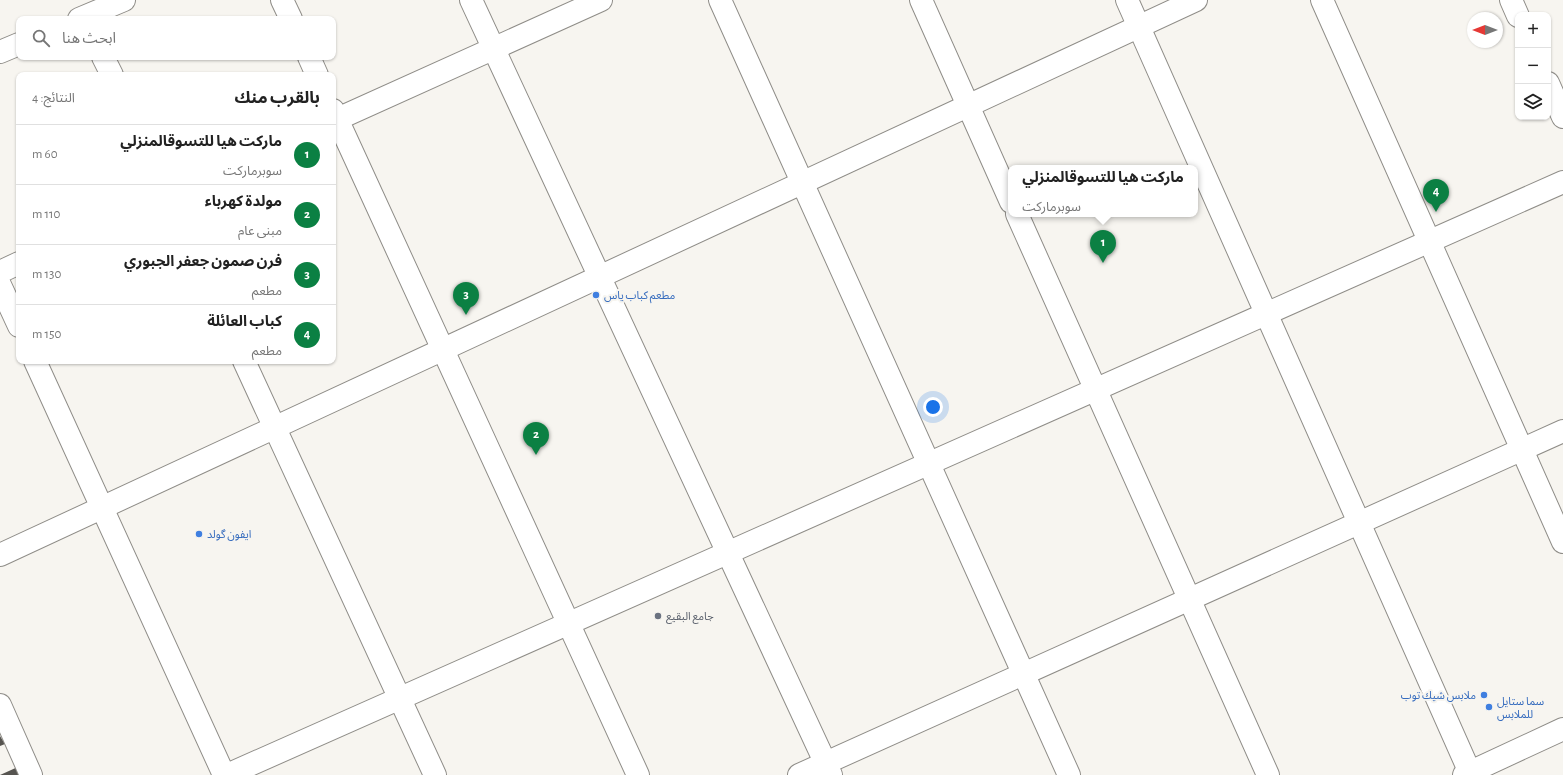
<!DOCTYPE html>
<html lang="ar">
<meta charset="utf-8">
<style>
body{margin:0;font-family:"Alegreya Sans","Noto Sans Arabic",sans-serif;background:#f2f2f2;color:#222;direction:rtl}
.controls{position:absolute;right:12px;top:12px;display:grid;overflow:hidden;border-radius:8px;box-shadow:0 1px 3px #0004}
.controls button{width:36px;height:36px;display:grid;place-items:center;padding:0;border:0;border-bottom:1px solid #e0e0e0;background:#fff;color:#222;font:20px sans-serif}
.compass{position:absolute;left:1467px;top:12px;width:36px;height:36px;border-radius:50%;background:#fff;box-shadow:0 1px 3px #0004;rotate:270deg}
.you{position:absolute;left:933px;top:407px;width:14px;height:14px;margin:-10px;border:3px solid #fff;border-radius:50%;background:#1a73e8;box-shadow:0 0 0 6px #1a73e833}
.badge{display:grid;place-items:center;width:26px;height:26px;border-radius:50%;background:#0b8043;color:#fff;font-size:13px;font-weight:700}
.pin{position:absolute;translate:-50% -33px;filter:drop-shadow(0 1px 2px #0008)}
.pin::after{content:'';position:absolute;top:21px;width:14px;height:12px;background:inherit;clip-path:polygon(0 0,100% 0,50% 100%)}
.popup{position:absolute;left:1008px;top:165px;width:190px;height:52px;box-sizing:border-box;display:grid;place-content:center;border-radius:8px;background:#fff;filter:drop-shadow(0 1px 3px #0005);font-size:13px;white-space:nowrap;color:#767676}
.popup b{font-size:15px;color:#222}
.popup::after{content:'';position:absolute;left:50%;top:100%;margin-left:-8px;border:8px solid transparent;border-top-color:#fff}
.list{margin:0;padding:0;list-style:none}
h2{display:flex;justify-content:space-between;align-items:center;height:52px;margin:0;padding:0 16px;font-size:17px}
h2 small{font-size:13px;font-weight:400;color:#767676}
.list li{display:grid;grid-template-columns:26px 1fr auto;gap:12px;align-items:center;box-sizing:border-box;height:60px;padding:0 16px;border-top:1px solid #e0e0e0}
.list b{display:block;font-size:15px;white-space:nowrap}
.list p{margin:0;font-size:13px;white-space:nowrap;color:#767676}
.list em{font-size:13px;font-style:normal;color:#767676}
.icon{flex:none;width:22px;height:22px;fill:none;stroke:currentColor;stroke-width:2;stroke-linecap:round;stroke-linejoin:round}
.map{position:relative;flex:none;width:1563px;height:775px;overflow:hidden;direction:ltr}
.search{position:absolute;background:#fff;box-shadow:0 1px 3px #0004;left:16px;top:16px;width:320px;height:44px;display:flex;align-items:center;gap:10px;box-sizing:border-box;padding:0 14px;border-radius:8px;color:#767676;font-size:15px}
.panel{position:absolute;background:#fff;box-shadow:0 1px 3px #0004;left:16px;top:72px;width:320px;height:292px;border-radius:8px;direction:rtl}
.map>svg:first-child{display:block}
.building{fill:#565450}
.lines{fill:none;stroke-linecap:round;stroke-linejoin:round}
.minor-casing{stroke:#8f8d88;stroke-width:24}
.minor{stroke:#fff;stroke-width:22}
.shop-dot{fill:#3f7fe0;stroke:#f7f5f0;stroke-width:1.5}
.worship-dot{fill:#6b7280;stroke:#f7f5f0;stroke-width:1.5}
.labels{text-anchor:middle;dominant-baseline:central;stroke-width:4;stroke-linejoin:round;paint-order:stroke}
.shop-label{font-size:11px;fill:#366cbe;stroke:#f7f5f0;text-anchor:start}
.worship-label{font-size:11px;fill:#5b616d;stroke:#f7f5f0;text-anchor:start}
</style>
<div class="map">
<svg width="1563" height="775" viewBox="0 0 1563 775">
<rect width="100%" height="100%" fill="#f7f5f0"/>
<g class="building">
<polygon points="0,736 5,744 0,746"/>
<polygon points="20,766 24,775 0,775"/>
</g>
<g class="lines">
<g class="minor-casing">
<g id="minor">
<polyline points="282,0 291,19"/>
<polyline points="471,0 831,775"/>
<polyline points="720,0 1069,775"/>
<polyline points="921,0 1011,202"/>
<polyline points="1127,0 1471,775"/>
<polyline points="1322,0 1563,542"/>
<polyline points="1511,0 1518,16"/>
<polyline points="79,19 124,0"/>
<polyline points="0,52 19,44"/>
<polyline points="103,57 112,75"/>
<polyline points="309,57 317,75"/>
<polyline points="1548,83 1563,117"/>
<polyline points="333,110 638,775"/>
<polyline points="333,121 601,0"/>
<polyline points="1017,214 1268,775"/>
<polyline points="0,272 19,263"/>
<polyline points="0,285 19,326"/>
<polyline points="35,361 224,775"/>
<polyline points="244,361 435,775"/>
<polyline points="0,555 1196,0"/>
<polyline points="0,705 31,775"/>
<polyline points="227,775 1563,182"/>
<polyline points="799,775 1563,431"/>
<polyline points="1464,775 1563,729"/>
</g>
</g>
<use href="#minor" class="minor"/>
</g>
<g class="shop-dot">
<circle cx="596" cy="295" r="4"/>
<circle cx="199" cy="534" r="4"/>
<circle cx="1484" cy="695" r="4"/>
<circle cx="1489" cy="707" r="4"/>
</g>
<circle class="worship-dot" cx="658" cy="616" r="4"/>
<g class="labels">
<g class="shop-label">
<text x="604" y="295">مطعم كباب ياس</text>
<text x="207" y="534">ايفون گولد</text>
<text x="1476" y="695" text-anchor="end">ملابس شيك توب</text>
<text x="1497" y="701">سما ستايل<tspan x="1497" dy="13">للملابس</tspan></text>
</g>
<g class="worship-label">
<text x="666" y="616">جامع البقيع</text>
</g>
</g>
</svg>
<div class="controls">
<button>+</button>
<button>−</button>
<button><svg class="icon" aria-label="layers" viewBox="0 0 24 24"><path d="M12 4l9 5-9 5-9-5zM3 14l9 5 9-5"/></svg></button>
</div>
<svg class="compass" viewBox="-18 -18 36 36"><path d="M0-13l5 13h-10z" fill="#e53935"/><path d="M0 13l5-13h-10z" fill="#767676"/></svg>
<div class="you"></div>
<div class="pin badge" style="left:1103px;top:263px">1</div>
<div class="popup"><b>ماركت هيا للتسوقالمنزلي</b>سوبرماركت</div>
<div class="pin badge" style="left:536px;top:455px">2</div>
<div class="pin badge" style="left:466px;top:315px">3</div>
<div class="pin badge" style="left:1436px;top:212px">4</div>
<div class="search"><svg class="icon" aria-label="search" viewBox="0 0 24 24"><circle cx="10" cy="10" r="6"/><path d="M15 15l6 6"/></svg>ابحث هنا</div>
<section class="panel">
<h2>بالقرب منك<small>النتائج: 4</small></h2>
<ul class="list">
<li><span class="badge">1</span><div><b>ماركت هيا للتسوقالمنزلي</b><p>سوبرماركت</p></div><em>60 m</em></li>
<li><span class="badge">2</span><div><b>مولدة كهرباء</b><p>مبنى عام</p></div><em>110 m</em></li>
<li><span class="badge">3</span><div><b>فرن صمون جعفر الجبوري</b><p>مطعم</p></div><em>130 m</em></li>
<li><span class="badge">4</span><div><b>كباب العائلة</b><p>مطعم</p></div><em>150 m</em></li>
</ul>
</section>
</div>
